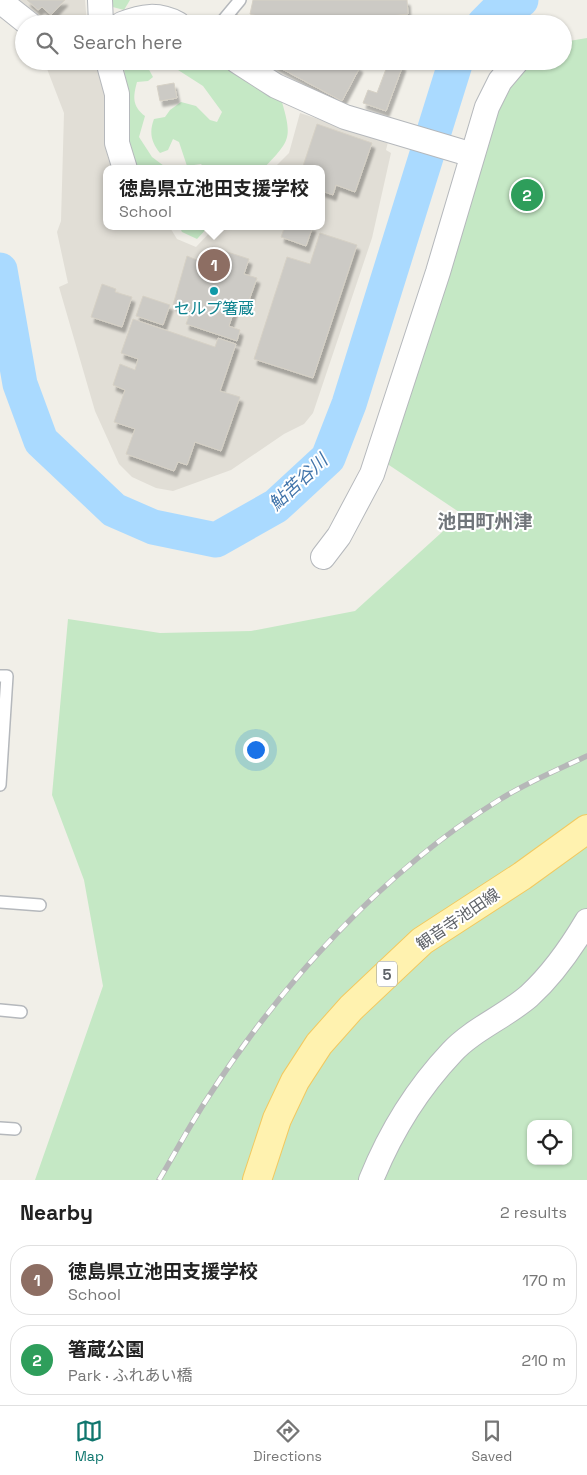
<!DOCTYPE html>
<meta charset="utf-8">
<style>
body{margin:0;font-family:"Space Grotesk","Noto Sans JP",sans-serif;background:#f6f6f6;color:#222}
.controls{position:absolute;right:15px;bottom:15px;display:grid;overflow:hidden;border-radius:10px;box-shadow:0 1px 4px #0004}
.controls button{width:45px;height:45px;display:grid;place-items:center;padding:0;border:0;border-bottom:1px solid #e0e0e0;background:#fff;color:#222;font:25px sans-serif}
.you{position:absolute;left:255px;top:749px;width:18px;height:18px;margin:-12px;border:4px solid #fff;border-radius:50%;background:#1a73e8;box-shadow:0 0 0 8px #1a73e833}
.badge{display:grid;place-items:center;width:32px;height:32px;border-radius:50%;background:#0f766e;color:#fff;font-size:16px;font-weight:700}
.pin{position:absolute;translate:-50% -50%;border:2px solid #fff;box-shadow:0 1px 5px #0006}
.popup{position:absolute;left:103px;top:165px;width:222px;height:65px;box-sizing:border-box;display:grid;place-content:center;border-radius:10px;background:#fff;filter:drop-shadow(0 1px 4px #0005);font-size:16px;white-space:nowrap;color:#767676}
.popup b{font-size:19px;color:#222}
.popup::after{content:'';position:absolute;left:50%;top:100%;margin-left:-10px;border:10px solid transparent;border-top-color:#fff}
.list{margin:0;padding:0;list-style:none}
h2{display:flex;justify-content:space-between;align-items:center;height:65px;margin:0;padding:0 20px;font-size:21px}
h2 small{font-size:16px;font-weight:400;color:#767676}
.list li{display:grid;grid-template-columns:32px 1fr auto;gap:15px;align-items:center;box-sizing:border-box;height:70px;margin:0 10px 10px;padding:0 10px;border:1px solid #e0e0e0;border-radius:20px}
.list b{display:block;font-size:19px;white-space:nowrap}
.list p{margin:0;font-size:16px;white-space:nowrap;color:#767676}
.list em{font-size:16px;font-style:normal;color:#767676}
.icon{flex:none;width:28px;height:28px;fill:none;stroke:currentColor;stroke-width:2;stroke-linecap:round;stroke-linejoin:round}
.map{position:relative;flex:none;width:587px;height:1180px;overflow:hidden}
.search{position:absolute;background:#fff;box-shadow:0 1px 4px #0004;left:15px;right:15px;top:15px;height:55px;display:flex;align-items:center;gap:12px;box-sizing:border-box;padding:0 18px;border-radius:28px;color:#767676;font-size:19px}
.sheet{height:225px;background:#fff}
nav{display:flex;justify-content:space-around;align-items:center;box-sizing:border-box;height:70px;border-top:1px solid #e0e0e0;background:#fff;font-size:14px;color:#767676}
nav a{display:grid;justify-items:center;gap:2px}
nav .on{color:#0f766e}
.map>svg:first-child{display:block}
.education{fill:#e1ded6}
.green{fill:#c5e8c5;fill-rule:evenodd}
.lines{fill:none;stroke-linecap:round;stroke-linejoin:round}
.river{stroke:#aadaff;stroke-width:35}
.building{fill:#cccac5;stroke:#d6d1c6;filter:url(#shadow)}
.service-casing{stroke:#b5b8bc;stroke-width:14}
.minor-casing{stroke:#b5b8bc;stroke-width:26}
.primary-casing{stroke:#f2c960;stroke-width:30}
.service{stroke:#fff;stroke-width:11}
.minor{stroke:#fff;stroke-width:24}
.primary{stroke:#fff2af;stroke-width:28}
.rail-casing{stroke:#b6b7b8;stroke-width:5.5}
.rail{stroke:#fff;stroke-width:4;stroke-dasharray:11;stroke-linecap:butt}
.culture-dot{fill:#0f9aa8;stroke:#fff;stroke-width:2}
.labels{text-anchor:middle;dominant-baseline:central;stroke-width:4;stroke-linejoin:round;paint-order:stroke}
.shield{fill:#fff;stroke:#8f9295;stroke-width:1}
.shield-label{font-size:15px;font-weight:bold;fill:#5f6368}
.culture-label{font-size:16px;fill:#0d838f;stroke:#fff}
.street-label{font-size:16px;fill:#5f6368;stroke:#fff}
.water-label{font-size:18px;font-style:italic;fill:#4174aa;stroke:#fff}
.quarter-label{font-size:19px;font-weight:bold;fill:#70757a;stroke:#fff}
</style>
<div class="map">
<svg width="587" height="1180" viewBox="0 0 587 1180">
<defs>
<filter id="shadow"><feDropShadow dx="3" dy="5.5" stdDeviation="1" flood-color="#0004"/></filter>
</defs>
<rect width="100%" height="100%" fill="#f1efe8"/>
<g class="education">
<polygon points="13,0 85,0 87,24 42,24"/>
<polygon points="44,61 81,61 102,73 115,169 106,169 106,226 169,226 177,239 196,247 216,226 322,226 322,169 273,169 289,153 300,113 388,142 386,150 391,153 372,238 313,413 304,424 284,434 231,470 173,491 156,488 132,477 119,464 95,411 59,287 68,283 57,232 61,221 64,113"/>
</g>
<g class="green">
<polygon points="108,0 130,0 124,10 109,6"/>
<path d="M587,38V1180H35L103,986L84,880L52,795L68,619L160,633L251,631L355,611L462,514L380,459L514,61H563V42ZM531,1124H568V1161H531Z"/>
<path d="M123,61H151L147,66L153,77L148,81L137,82C133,97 132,106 145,116L139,137L152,157L168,169H134L127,142L128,97Z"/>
<path d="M164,61H221L282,102C293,140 289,141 263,169H205L201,164L187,166L179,142L173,139L168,150L160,153C151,142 149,132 154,119L165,117L170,110L181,102L196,106L210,120L217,122L222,112L203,86Z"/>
<polygon points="179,226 209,226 197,239 182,232"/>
</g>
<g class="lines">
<g class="river">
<polyline points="484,24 500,8 521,0"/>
<polyline points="0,270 20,384 41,441 114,510 153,527 216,540 276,506 328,458 349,404 456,61"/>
</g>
</g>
<g class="building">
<polygon points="27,0 65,0 51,15 42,7 38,10"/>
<polygon points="253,0 407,0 408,14 348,21 347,24 288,24 250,14"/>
<polygon points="236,14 255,24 230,24"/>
<polygon points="267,61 349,61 360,67 342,101"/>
<polygon points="389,61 403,65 386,111 363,103 368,90 377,93"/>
<polygon points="174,83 177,98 160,101 157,86"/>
<polygon points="317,124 372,143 355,192 336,185 333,195 322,191 322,169 302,169"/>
<polygon points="285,226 313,226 306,246 281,237"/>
<polygon points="320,233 357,245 313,378 254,359 287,257 310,264"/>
<polygon points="212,247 249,259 244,274 257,278 246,309 236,305 229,326 240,330 237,341 186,324 191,311 173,305 187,256 207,264"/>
<polygon points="102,284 116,289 115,292 132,297 122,327 91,317"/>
<polygon points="143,296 170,305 163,325 136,316"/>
<polygon points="133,319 215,347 218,338 236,344 220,391 240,397 221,451 195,442 187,465 178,462 174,471 126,454 135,429 114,422 125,390 113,385 120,364 135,370 138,359 121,353"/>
</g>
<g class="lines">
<g class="service-casing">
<g id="service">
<polyline points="220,24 240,0"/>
<polyline points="0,676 7,676 0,785"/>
<polyline points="0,902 40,905"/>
<polyline points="0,1010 21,1012"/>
<polyline points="0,1128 15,1129"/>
</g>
</g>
<g class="minor-casing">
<g id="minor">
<polyline points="100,0 101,24"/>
<polyline points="0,1 29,24"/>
<path d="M122,24C142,16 158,13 178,24"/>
<polyline points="108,61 117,94 117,143 125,169"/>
<polyline points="237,61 276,86 345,117 466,153 472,152"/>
<polyline points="323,557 339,536 372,474 438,272 487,107 500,81 517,61"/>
<path d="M371,1180C390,1133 417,1089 452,1052C472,1030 506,1016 529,996C552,975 571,948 587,921"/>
</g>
</g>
<g class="primary-casing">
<polyline id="primary" points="257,1180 277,1119 295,1081 319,1044 351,1008 422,941 522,876 587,829"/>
</g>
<use href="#service" class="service"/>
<use href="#minor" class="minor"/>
<use href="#primary" class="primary"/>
<g class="rail-casing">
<path id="rail" d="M159,1180C175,1153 190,1125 207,1099C281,984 382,872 499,800C526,783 557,770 587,756"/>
</g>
<use href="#rail" class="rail"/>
</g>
<circle class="culture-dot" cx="214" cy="291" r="5"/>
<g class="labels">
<rect class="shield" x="377" y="961.5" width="20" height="25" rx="4"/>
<g class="shield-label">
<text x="387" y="974">5</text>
</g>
<g class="culture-label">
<text x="214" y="308">セルプ箸蔵</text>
</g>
<g class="street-label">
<text transform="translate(458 919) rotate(-34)">観音寺池田線</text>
</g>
<g class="water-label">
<text transform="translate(298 482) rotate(-43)">鮎苦谷川</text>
</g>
<g class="quarter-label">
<text x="485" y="521">池田町州津</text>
</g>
</g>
</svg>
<div class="controls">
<button><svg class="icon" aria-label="locate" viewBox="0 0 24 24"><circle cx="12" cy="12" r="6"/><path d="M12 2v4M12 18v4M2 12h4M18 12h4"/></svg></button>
</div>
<div class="you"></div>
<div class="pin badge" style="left:214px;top:265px;background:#8d6e63">1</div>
<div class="popup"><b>徳島県立池田支援学校</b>School</div>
<div class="pin badge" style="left:527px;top:195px;background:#2e9e5b">2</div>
<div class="search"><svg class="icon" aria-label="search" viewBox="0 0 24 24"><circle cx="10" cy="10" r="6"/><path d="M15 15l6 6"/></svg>Search here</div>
</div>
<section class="sheet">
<h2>Nearby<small>2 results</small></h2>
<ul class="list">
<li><span class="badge" style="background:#8d6e63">1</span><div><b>徳島県立池田支援学校</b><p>School</p></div><em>170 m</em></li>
<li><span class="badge" style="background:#2e9e5b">2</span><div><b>箸蔵公園</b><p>Park · ふれあい橋</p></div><em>210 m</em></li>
</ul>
</section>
<nav>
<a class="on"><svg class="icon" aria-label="map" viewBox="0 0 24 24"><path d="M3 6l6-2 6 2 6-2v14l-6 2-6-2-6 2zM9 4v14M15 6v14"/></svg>Map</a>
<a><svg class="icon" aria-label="directions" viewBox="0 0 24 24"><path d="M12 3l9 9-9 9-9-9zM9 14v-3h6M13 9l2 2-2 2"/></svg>Directions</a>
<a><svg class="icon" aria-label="saved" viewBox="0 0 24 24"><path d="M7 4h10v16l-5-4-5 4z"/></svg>Saved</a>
</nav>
